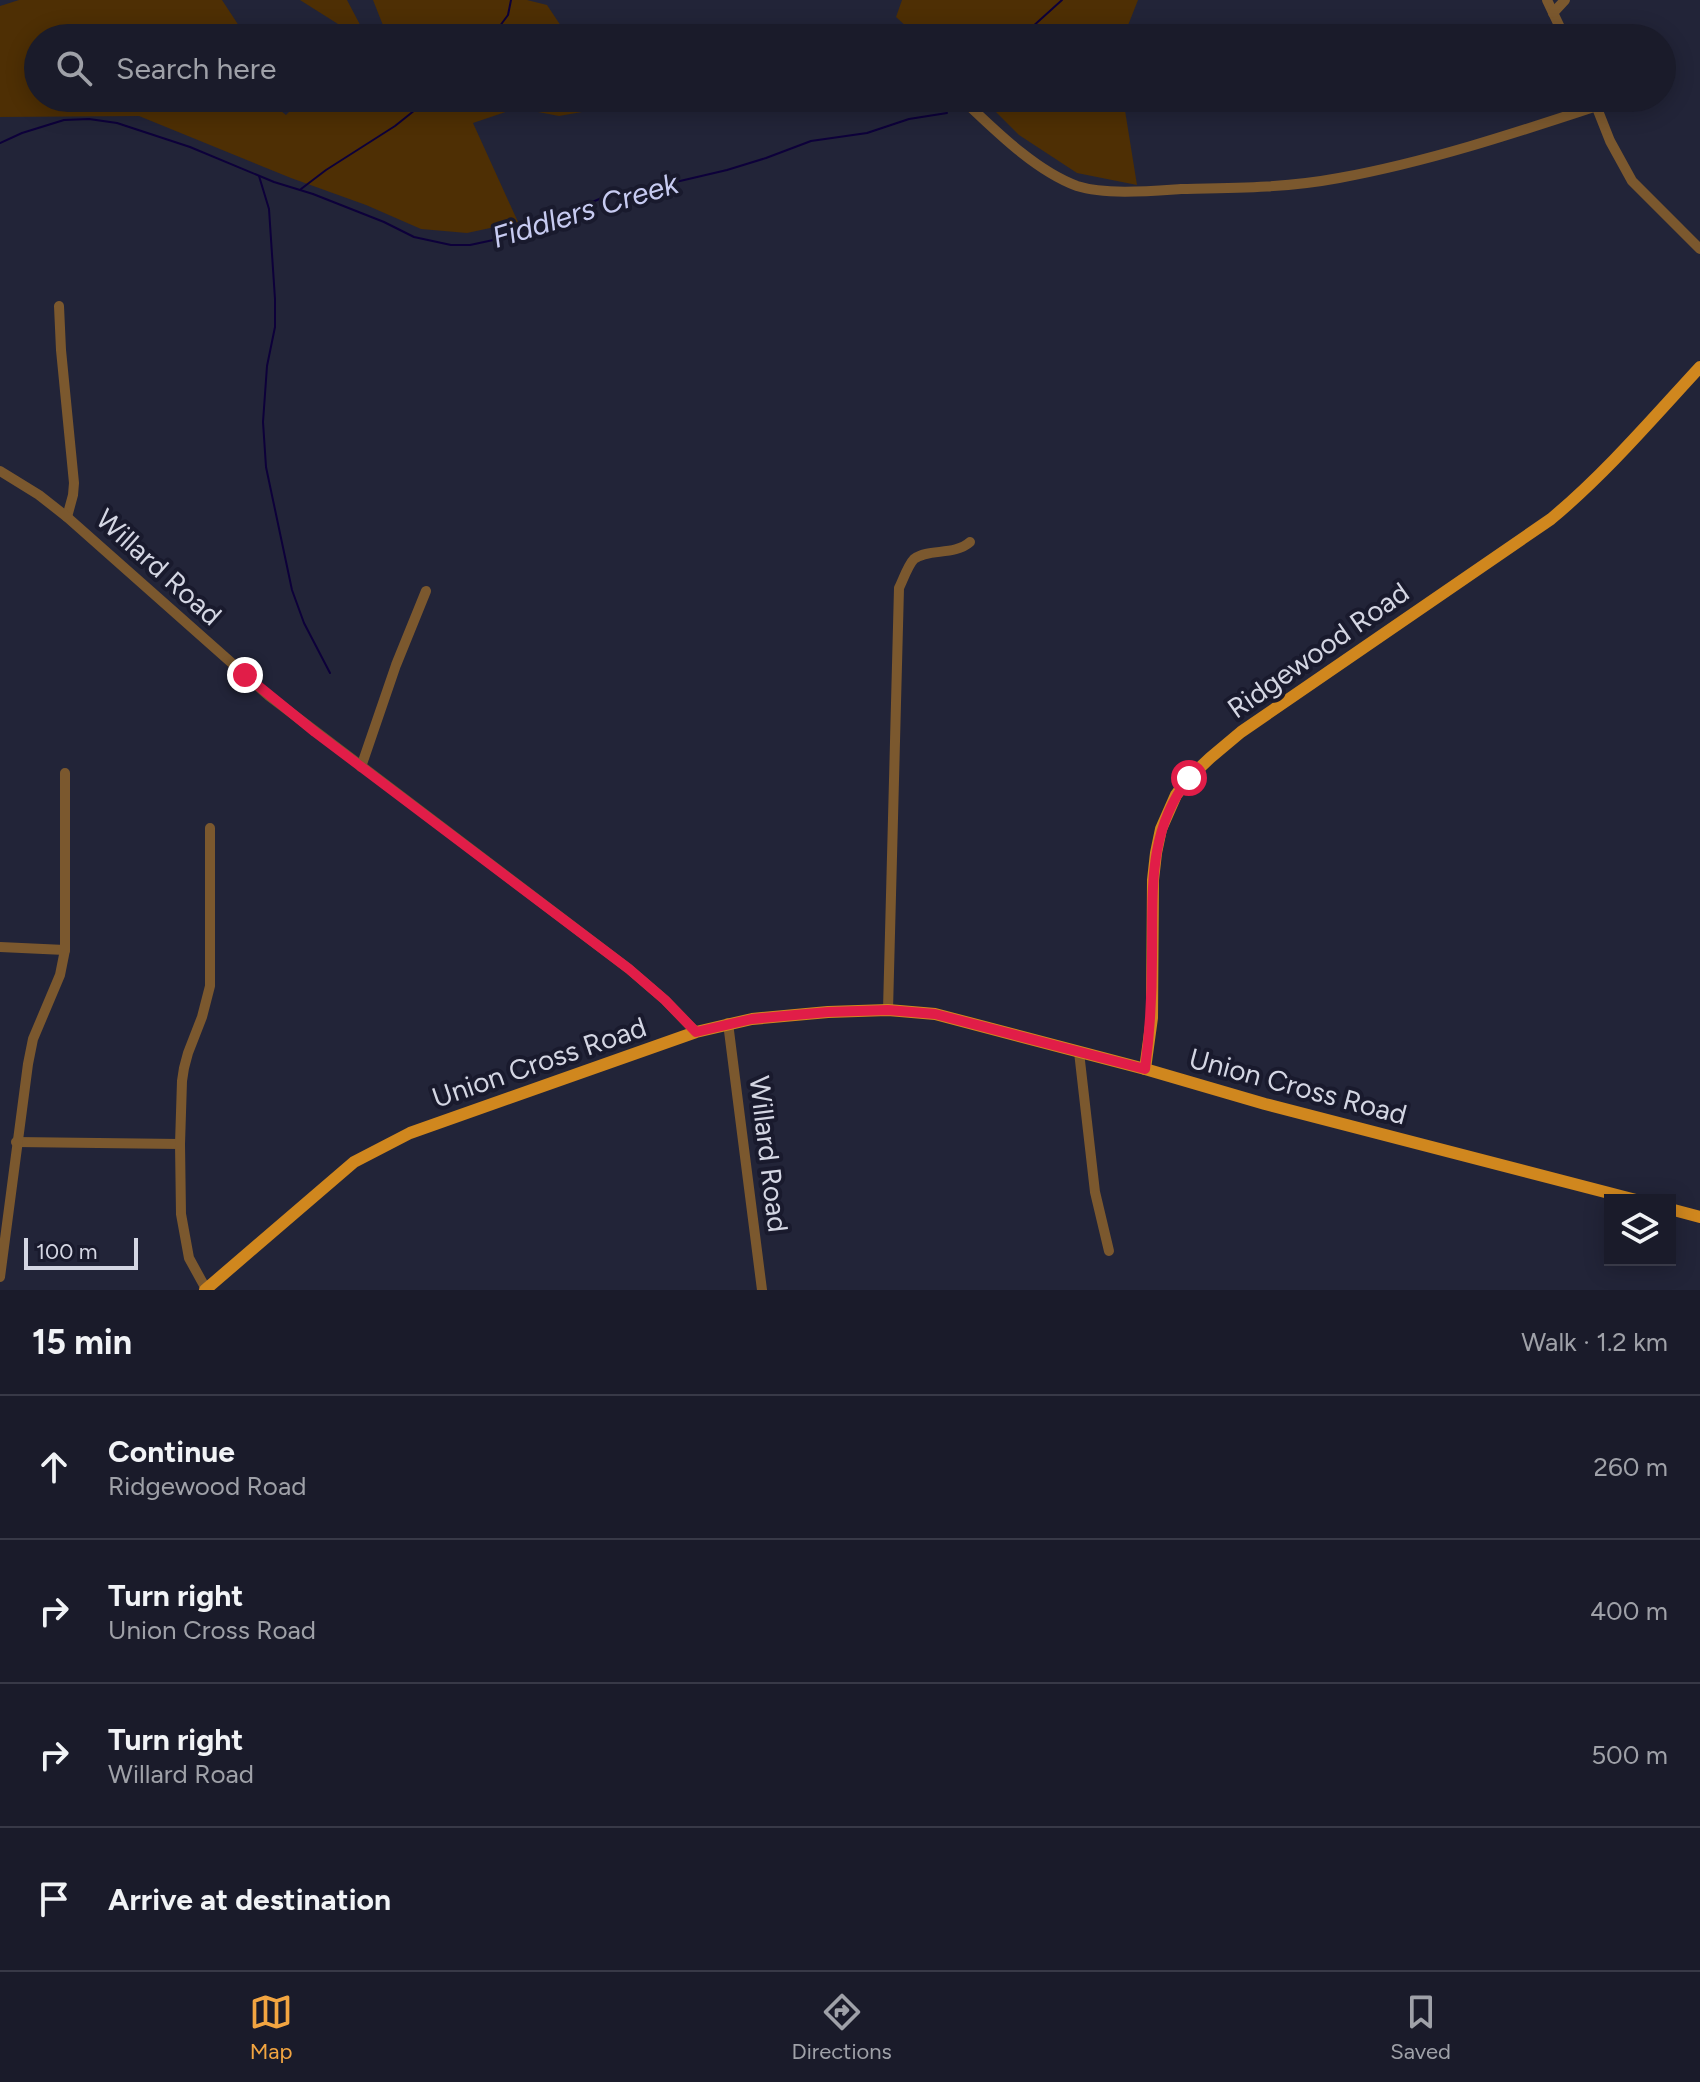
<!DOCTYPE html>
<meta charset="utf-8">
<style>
body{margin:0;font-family:Figtree,sans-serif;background:#232432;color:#f1f3f6}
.controls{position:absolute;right:24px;bottom:24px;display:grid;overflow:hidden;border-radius:0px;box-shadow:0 4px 20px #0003}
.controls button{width:72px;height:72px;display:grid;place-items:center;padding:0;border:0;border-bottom:2px solid #383947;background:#1a1b2a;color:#f1f3f6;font:40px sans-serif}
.scale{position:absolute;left:24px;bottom:20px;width:114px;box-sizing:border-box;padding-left:8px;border:4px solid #d4d6e3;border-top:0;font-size:22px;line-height:28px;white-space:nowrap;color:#d4d6e3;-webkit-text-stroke:6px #191a2d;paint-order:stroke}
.stop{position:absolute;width:24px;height:24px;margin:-18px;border:6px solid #e11d48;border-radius:50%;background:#fff}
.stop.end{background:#e11d48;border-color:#fff;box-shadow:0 2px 8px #0008}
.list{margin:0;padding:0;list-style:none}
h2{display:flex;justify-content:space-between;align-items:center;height:104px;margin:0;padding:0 32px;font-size:34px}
h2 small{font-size:26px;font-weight:400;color:#9fa1a8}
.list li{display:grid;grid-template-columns:52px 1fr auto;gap:24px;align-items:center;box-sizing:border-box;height:144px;padding:0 32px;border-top:2px solid #383947}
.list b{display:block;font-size:30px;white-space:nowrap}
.list p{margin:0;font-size:26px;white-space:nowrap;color:#9fa1a8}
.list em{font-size:26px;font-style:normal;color:#9fa1a8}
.icon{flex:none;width:44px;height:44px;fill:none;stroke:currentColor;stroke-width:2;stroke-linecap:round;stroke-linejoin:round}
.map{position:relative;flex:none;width:1700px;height:1290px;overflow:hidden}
.search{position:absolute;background:#1a1b2a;box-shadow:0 4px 20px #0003;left:24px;right:24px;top:24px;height:88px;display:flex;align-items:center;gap:20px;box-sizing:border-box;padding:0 28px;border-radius:44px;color:#9fa1a8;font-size:30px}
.sheet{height:680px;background:#1a1b2a}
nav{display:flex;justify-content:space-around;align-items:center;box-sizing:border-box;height:112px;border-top:2px solid #383947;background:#1a1b2a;font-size:22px;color:#9fa1a8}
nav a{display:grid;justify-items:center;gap:4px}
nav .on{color:#f2a541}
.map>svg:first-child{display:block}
.green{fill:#4e2f04}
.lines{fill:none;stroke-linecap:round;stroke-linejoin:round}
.stream{stroke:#0d003a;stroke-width:2}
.minor{stroke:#7b582e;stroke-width:10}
.major{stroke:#d0871e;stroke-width:12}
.route{stroke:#e11d48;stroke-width:10}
.labels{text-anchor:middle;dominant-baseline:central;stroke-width:8;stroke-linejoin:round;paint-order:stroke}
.street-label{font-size:28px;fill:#d4d6e3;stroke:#191a2d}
.water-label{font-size:30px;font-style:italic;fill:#c7cbf1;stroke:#191a2d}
</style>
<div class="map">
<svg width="1700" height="1290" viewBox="0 0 1700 1290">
<rect width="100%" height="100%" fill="#222438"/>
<g class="green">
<polygon points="19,0 222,0 241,29 236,38 38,38 38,98 265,98 286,115 303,98 603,98 605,108 559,116 517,108 473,123 518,222 467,233 421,229 366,205 291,178 139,116 0,117 0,6"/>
<polygon points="300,0 347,0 367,38 346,38 338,24"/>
<polygon points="373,0 527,0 547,5 569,38 388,38"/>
<polygon points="902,0 1138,0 1123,38 919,38 896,17"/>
<polygon points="982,98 1123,98 1137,185 1077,173 1019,135"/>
</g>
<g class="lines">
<g class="stream">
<polyline points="491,38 508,15 511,0"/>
<polyline points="1020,38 1062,0"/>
<polyline points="0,143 22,133 64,120 89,119 117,123 190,147 274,182 313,194 384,222 414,237 451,245 470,245 498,239 529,229 604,197 629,190 680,181 727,170 766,158 811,141 867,133 909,119 947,113"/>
<polyline points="259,176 269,209 275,299 275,327 267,366 263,422 266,467 292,590 304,623 330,673"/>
<polyline points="301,189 326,170 395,126 430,98"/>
</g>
<g class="minor">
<polyline points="1547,0 1565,38"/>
<polyline points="1553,13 1565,0"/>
<path d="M961,98C994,129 1034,170 1077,186C1105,195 1151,191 1181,189C1234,188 1286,188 1339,178C1427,162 1512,134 1597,106"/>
<polyline points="1593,98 1610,141 1632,181 1700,249"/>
<polyline points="59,306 61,350 74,483 73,495 67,517"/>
<polyline points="0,471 39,495 67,517 269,696 629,969 665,1000 696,1032"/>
<polyline points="361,767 396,665 426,591"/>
<polyline points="0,947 65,950"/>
<path d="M888,1010L899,588C903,580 908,565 914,559C929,548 954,556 970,542"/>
<polyline points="728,1023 762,1290"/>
<polyline points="1079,1052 1095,1192 1109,1251"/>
<polyline points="16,1142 180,1144"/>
<polyline points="0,1277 28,1064 33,1039 60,975 65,950 65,773"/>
<polyline points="206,1289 189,1258 181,1214 180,1144 182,1081 184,1068 188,1053 202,1017 210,986 210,828"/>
</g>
<g class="major">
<path d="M1145,1069L1152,1018L1153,880L1156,853L1161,829L1176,795L1189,778L1210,758L1241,732L1551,519C1606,473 1652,419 1700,367"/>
<polyline points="1670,1209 1700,1217"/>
<polyline points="205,1290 354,1162 410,1133 696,1032 752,1019 828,1012 888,1010 935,1014 1145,1069 1265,1104 1636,1200"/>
</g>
</g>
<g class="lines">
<path class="route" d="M245,675L315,732L629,969L665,1000L696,1032L752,1019L828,1012L888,1010L935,1014L1145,1069C1150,1031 1152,995 1152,957C1153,892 1147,831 1189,778"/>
</g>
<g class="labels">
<g class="street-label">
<text transform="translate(159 567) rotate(42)">Willard Road</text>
<text transform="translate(1318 650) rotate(-35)">Ridgewood Road</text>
<text transform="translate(539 1062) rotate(-19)">Union Cross Road</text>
<text transform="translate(1298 1086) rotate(15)">Union Cross Road</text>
<text transform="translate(769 1154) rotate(83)">Willard Road</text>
</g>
<g class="water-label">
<text transform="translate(585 210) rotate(-17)">Fiddlers Creek</text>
</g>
</g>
</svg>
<div class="controls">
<button><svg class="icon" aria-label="layers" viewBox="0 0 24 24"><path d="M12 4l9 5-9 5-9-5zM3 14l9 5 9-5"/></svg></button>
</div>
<div class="scale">100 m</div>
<div class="stop" style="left:1189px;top:778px"></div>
<div class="stop end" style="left:245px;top:675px"></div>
<div class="search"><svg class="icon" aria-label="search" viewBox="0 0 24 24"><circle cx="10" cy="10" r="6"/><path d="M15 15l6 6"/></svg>Search here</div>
</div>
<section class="sheet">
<h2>15 min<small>Walk · 1.2 km</small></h2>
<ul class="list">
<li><svg class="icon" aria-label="ahead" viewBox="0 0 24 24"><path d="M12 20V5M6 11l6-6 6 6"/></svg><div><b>Continue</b><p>Ridgewood Road</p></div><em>260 m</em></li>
<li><svg class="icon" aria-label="right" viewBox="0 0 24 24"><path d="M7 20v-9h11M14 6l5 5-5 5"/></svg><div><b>Turn right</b><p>Union Cross Road</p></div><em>400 m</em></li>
<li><svg class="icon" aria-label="right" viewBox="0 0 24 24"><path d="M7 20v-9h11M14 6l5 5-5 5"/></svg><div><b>Turn right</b><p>Willard Road</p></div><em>500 m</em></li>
<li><svg class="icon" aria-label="arrive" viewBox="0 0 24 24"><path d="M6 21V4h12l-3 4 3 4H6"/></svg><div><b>Arrive at destination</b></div></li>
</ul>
</section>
<nav>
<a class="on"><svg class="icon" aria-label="map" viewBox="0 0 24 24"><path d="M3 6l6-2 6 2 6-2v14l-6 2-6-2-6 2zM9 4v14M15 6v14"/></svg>Map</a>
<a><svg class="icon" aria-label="directions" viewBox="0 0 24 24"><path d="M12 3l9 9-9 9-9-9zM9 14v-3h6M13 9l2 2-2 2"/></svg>Directions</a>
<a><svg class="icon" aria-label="saved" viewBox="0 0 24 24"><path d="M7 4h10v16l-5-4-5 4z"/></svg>Saved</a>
</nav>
